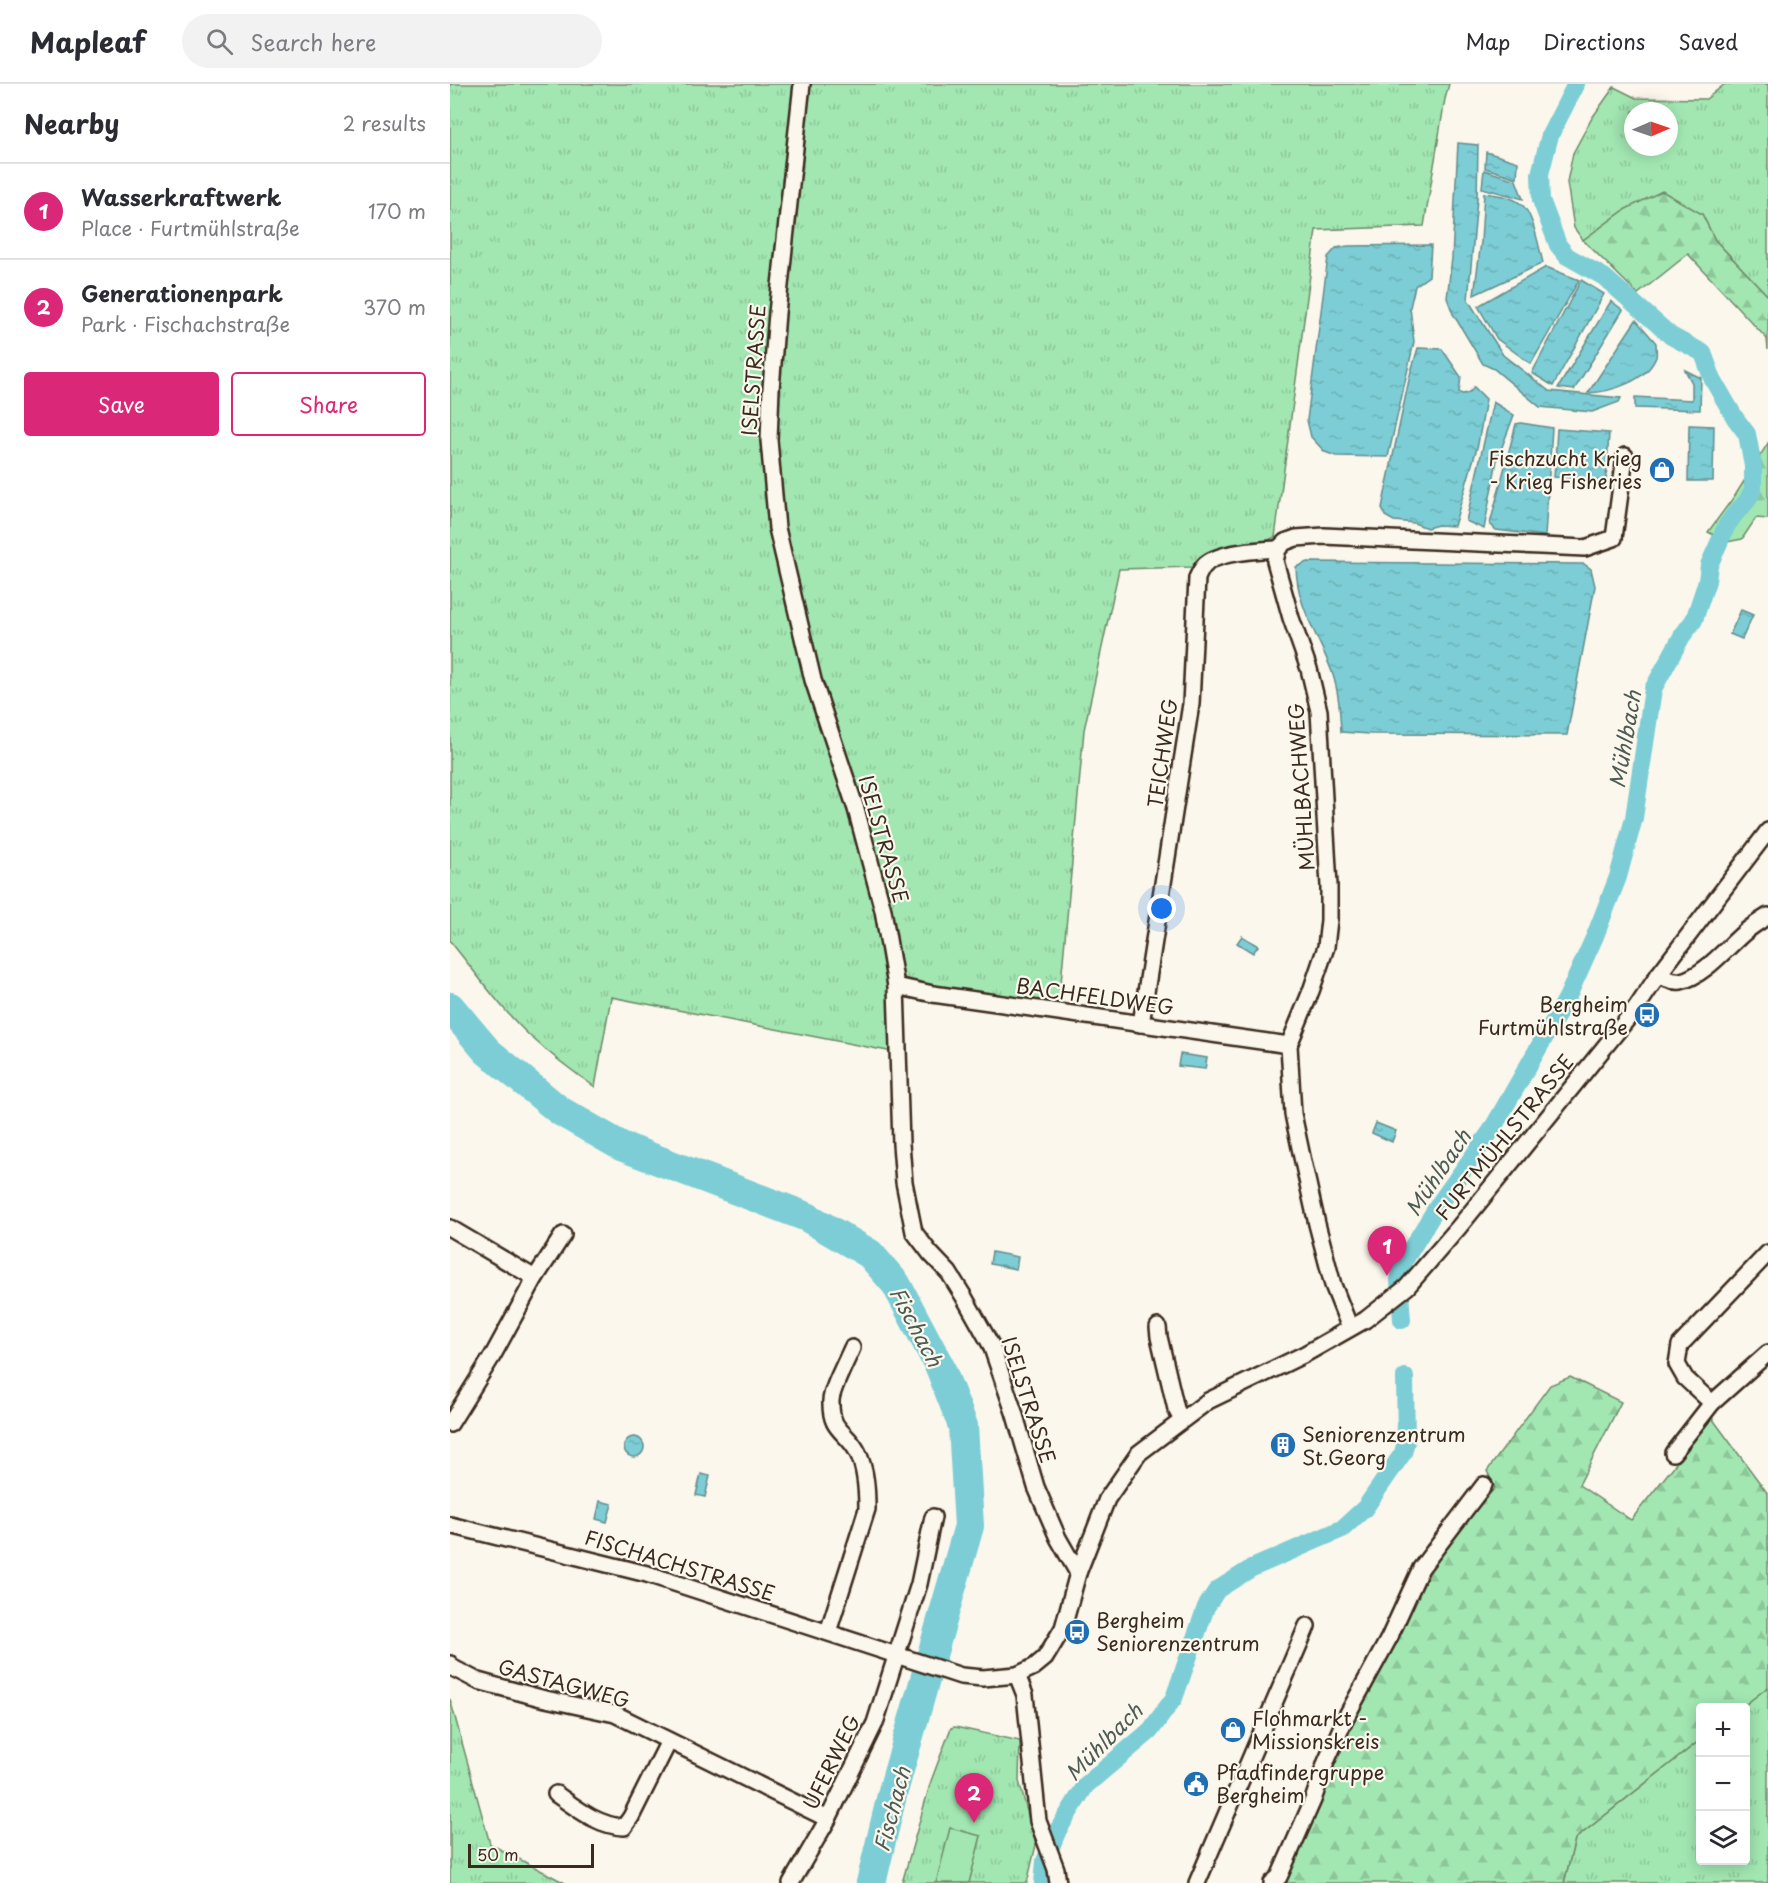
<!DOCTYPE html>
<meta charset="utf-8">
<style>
body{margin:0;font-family:"Playpen Sans",sans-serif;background:#f2f2f3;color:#2b2b33}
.controls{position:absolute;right:18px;bottom:18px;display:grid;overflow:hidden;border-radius:6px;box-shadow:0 3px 15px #0003}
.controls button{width:54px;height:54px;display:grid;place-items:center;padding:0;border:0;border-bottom:2px solid #e1e1e2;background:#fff;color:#2b2b33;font:30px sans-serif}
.compass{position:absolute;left:1174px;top:18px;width:54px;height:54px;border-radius:50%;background:#fff;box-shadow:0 3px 15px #0003;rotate:88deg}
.scale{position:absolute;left:18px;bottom:15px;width:126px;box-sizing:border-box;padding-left:6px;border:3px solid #3b2a1e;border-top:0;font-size:16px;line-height:21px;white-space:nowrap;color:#3b2a1e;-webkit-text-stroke:4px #fbf7ec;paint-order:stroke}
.you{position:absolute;left:712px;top:825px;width:21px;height:21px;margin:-15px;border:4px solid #fff;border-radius:50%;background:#1a73e8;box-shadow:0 0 0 9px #1a73e833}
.badge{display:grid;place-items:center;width:39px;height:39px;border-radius:50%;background:#db2777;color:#fff;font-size:20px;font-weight:700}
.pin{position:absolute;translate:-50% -50px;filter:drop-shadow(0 2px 3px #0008)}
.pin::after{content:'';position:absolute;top:32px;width:21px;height:18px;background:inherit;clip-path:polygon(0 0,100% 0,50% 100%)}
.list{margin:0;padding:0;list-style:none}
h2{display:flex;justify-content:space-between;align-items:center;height:78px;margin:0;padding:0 24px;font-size:26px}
h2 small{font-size:20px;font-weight:400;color:#7c7c81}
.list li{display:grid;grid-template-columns:39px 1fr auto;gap:18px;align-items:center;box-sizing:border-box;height:96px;padding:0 24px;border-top:2px solid #e1e1e2}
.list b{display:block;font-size:22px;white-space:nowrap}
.list p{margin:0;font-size:20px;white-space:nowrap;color:#7c7c81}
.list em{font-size:20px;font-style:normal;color:#7c7c81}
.actions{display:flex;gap:12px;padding:18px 24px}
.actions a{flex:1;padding:14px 0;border:2px solid #db2777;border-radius:6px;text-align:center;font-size:21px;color:#db2777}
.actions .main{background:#db2777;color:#fff}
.icon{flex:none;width:33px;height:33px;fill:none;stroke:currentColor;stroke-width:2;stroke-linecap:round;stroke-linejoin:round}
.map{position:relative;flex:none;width:1318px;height:1799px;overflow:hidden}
header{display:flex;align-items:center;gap:36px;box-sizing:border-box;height:84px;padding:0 30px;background:#fff;border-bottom:2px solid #e1e1e2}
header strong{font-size:28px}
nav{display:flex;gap:33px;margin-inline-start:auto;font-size:21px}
.search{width:420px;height:54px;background:#f2f2f3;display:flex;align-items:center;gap:15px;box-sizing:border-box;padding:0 21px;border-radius:33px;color:#7c7c81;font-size:22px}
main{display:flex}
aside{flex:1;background:#fff}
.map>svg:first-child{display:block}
.grass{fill:url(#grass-tufts);stroke:#6e8868;stroke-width:1.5;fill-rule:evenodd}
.forest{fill:url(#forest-firs);stroke:#6e8868;stroke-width:1.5}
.pitch{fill:#a2e7b2;stroke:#6e8868;stroke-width:1.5}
.water{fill:url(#water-ripples);stroke:#628c8c;stroke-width:1.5}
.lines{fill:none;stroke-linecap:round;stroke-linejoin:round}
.canal{stroke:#7ccdd5;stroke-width:18}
.river{stroke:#7ccdd5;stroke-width:30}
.street-casing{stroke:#3b2a1e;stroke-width:20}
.street{stroke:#fbf7ec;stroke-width:15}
.labels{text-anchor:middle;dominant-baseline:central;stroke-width:4.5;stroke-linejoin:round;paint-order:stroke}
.street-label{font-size:20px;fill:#3b2a1e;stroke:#fbf7ec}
.poi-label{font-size:20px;fill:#3b2a1e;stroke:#fbf7ec;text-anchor:start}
.water-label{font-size:21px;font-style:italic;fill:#4e5b55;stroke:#fbf7ec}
</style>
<header>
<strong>Mapleaf</strong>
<div class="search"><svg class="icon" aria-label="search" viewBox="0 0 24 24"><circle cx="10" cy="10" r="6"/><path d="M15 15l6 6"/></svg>Search here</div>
<nav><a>Map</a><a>Directions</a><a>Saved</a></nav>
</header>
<main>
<aside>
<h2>Nearby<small>2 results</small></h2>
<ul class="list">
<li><span class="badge">1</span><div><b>Wasserkraftwerk</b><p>Place · Furtmühlstraße</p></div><em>170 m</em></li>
<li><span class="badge">2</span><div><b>Generationenpark</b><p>Park · Fischachstraße</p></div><em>370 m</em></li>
</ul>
<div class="actions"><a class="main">Save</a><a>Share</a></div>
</aside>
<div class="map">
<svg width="1318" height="1799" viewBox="0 0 1318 1799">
<defs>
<pattern id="grass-tufts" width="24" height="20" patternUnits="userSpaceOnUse" patternTransform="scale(1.5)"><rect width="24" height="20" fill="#a2e7b2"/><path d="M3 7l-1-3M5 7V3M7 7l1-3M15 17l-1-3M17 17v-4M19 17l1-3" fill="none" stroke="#8cc699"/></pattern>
<pattern id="forest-firs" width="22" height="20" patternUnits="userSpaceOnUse" patternTransform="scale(1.5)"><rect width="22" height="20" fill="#a2e7b2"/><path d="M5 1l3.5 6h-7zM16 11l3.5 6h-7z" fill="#8cc699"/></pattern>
<pattern id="water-ripples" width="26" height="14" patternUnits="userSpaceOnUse" patternTransform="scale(1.5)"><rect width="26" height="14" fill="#7ccdd5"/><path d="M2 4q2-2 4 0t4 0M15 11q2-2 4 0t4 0" fill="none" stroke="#6cb0b6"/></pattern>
</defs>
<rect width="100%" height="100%" fill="#fbf7ec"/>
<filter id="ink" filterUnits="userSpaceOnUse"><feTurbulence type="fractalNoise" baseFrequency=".0167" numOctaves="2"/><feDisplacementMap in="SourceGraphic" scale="12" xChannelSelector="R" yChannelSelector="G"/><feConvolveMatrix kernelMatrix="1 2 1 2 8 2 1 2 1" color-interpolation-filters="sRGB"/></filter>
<g filter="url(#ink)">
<g class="grass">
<path d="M0,0H999L995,15L974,142L866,146L825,453L803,463L766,467L749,474L742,483L669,485L634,646L609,921L438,894L443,968L161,913L145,1003C122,987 101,971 80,952C50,924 26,889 0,857Z"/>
<path d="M1275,0H1318V212L1265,156L1252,130L1176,125L1133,156L1124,144L1117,98L1123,69L1142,34L1164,3L1186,14L1256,15ZM1183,27H1219V63H1183Z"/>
<polygon points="1318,1603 1318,1799 1114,1799 1125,1755 1250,1656 1250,1776 1296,1776 1296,1624 1292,1623"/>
<polygon points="0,1615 40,1760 115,1799 0,1799"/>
<polygon points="505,1643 570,1657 569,1697 586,1761 577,1799 452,1799 481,1697 501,1644"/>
</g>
<g class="forest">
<polygon points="1212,107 1252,130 1265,156 1318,212 1318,266 1317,255 1238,170 1188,210 1133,156 1176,125"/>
<polygon points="1318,359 1318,435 1306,434 1292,455 1277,458 1258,448 1286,410"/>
<polygon points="1120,1293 1171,1318 1129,1401 1181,1436 1262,1334 1318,1410 1318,1603 1292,1623 1250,1624 1250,1656 1125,1755 1114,1799 830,1799 855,1755 895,1642 974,1486 1045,1404 1037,1387 1100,1301"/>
</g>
<polygon class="pitch" points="500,1744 531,1752 519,1799 486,1799"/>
<g class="water">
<polygon points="1008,59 1028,61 1027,115 1018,216 1053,271 1099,307 1171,314 1169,318 1142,328 1090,323 1044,285 1033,280 1003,230 997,214 1002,174"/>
<polygon points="1036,68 1068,78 1067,94 1035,84"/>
<polygon points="1034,86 1066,96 1073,115 1032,104"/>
<path d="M1034,109C1045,111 1062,112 1071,120C1083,128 1089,164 1093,179L1024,211L1031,158Z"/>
<polygon points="981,161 979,192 965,202 960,223 964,258 938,373 886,372 875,368 861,353 857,336 878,173 886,164 898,162"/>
<polygon points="1096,183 1129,196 1081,280 1047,255 1028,222"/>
<polygon points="1131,196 1154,210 1103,302 1082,289"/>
<polygon points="1161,217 1173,226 1124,306 1108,304"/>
<path d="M1186,236L1206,259C1206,264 1207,269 1206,273C1197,297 1161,308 1138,309Z"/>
<path d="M968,264L992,265L1011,293L1009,308L1012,310C1018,310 1021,308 1024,303L1036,315L1028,360L1004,442L988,441L977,444L964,439L944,437L935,432L932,424L960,291Z"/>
<polygon points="1235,286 1251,294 1250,326 1185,324 1185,313 1242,316 1242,299"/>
<polygon points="1043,318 1064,331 1047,376 1034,445 1016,437"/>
<polygon points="1071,339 1102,344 1095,452 1046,446 1040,440 1066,340"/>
<polygon points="1239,341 1264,342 1263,397 1238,397"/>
<polygon points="1107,345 1159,349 1156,397 1104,393"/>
<path d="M857,478L1134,480L1141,485L1145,502L1117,651L920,650L891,648C890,628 889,608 882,588C869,552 847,524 846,483Z"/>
<polygon points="1291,526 1303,531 1292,555 1280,550"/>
<polygon points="792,852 808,862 803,869 787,859"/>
<polygon points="730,970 757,974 755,985 728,982"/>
<polygon points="926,1039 946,1047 942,1058 922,1049"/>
<polygon points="542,1168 568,1173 566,1185 540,1180"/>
<circle cx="184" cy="1363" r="10"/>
<polygon points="251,1390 260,1392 255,1413 246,1411"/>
<polygon points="150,1417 162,1420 157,1438 146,1435"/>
</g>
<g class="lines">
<g class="canal">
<polyline points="952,1236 949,1196 952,1180 989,1120 1041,1047 1117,914 1145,852 1168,793 1184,734 1203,605 1232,552 1244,536 1257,497 1259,481 1277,441 1285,430 1297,417 1303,405 1303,382 1297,350 1285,334 1263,296 1253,269 1221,252 1154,193 1117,172 1108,161 1091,116 1090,90 1100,51 1126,0"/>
<polyline points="593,1799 595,1777 608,1746 636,1701 700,1647 724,1614 756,1523 767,1506 802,1484 892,1445 915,1424 953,1369 956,1357 955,1293"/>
</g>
<polyline class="river" points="0,923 37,967 110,1027 171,1062 357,1133 420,1170 446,1200 490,1283 513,1342 519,1442 443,1707 421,1799"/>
<g class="street-casing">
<g id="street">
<polyline points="352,0 327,229 321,305 319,356 327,444 363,596 406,725 433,826 446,902 451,1060 454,1098 464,1148 480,1169 499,1189 514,1213 541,1261 564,1328 586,1403 608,1454 628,1489"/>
<path d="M1209,890C1215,895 1222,898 1231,897C1254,892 1277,863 1295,848C1302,842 1310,837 1318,832"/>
<polyline points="446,902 483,910 839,961"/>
<path d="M691,940L741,620L747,494C749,490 751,485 754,482C765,468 810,466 828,465"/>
<polyline points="0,1144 85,1194"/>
<polyline points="708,1243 709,1253 726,1325 732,1336"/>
<polyline points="900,1244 883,1201 867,1140 852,1073 843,1030 839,961 861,907 876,863 879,836 879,802 869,627 859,585 841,534 825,477 828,465 835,458 846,454 874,452 1135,464 1164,454 1175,372"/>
<polyline points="1262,1319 1235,1294 1227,1280 1230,1261 1318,1169"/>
<polyline points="0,1340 43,1271 85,1194 113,1151"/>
<polyline points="1223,1369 1262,1319 1318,1269"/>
<polyline points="0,1441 197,1490 511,1592 533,1594 567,1591 584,1583 595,1574 613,1544 628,1489 657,1415 689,1369 758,1317 855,1270 915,1236 957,1203 1009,1143 1187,923 1209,890 1318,747"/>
<path d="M378,1548L417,1425C417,1406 416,1386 408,1369C397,1346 380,1349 381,1317C381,1306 397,1276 402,1264"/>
<polyline points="0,1580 3,1584 28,1597 91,1614 165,1630 378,1735"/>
<polyline points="567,1591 575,1611 588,1737 606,1785 608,1799"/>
<path d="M106,1710C126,1724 148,1742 174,1743L181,1733L219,1657"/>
<polyline points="341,1799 378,1735 425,1639 469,1500 483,1433"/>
<polyline points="747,1799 857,1542"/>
<polyline points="822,1799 829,1793 863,1716 876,1678 896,1633 939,1554 971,1484 1034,1401"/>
</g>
</g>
<use href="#street" class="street"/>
</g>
</g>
<defs>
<g id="shop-disc" transform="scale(1.35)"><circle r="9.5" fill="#1f6fb2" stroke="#fbf7ec"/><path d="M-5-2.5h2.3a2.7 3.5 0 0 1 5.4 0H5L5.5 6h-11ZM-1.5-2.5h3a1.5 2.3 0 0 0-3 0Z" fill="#fff"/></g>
<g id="bus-disc" transform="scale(1.35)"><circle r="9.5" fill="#1f6fb2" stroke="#fbf7ec"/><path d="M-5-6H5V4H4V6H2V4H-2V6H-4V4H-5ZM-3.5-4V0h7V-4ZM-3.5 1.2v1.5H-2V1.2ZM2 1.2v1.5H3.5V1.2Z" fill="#fff"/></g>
<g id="building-disc" transform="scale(1.35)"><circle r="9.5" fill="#1f6fb2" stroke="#fbf7ec"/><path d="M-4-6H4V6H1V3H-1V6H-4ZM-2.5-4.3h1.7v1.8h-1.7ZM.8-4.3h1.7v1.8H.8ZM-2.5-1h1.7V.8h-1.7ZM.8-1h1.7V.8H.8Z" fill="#fff"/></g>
<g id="civic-disc" transform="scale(1.35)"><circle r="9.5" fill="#1f6fb2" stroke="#fbf7ec"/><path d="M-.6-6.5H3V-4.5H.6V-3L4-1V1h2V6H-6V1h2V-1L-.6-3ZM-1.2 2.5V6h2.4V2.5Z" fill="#fff"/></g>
</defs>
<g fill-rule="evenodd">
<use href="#shop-disc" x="1212" y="386"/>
<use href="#bus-disc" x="1197" y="931"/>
<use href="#building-disc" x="833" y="1361"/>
<use href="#bus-disc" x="627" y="1548"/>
<use href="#shop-disc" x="783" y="1646"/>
<use href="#civic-disc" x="746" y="1700"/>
</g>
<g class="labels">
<g class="street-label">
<text transform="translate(303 286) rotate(-86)">ISELSTRASSE</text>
<text transform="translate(712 669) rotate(-82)">TEICHWEG</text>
<text transform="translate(851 703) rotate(-94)">MÜHLBACHWEG</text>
<text transform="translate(434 755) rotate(74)">ISELSTRASSE</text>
<text transform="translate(645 912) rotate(8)">BACHFELDWEG</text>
<text transform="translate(1054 1053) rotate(-51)">FURTMÜHLSTRASSE</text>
<text transform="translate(579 1316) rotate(72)">ISELSTRASSE</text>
<text transform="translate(230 1481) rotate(17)">FISCHACHSTRASSE</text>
<text transform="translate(114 1599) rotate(15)">GASTAGWEG</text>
<text transform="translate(381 1678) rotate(-64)">UFERWEG</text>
</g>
<g class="poi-label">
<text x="1192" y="374" text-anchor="end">Fischzucht Krieg<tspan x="1192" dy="23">- Krieg Fisheries</tspan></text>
<text x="1178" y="920" text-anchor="end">Bergheim<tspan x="1178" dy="23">Furtmühlstraße</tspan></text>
<text x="852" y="1350">Seniorenzentrum<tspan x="852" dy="23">St.Georg</tspan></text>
<text x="646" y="1536">Bergheim<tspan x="646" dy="23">Seniorenzentrum</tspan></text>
<text x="802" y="1634">Flohmarkt -<tspan x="802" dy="23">Missionskreis</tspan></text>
<text x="766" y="1688">Pfadfindergruppe<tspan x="766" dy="23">Bergheim</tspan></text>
</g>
<g class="water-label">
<text transform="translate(1174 655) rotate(-80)">Mühlbach</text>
<text transform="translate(987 1088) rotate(-56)">Mühlbach</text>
<text transform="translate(467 1242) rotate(62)">Fischach</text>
<text transform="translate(653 1657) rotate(-45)">Mühlbach</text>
<text transform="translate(441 1725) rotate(-75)">Fischach</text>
</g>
</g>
</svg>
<div class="controls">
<button>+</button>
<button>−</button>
<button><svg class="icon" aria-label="layers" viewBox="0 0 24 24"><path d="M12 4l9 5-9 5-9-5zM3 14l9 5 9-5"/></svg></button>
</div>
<svg class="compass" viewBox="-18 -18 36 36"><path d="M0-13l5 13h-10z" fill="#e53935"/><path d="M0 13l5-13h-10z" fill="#7c7c81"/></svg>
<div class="scale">50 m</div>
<div class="you"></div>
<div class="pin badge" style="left:937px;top:1192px">1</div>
<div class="pin badge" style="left:524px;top:1739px">2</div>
</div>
</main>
